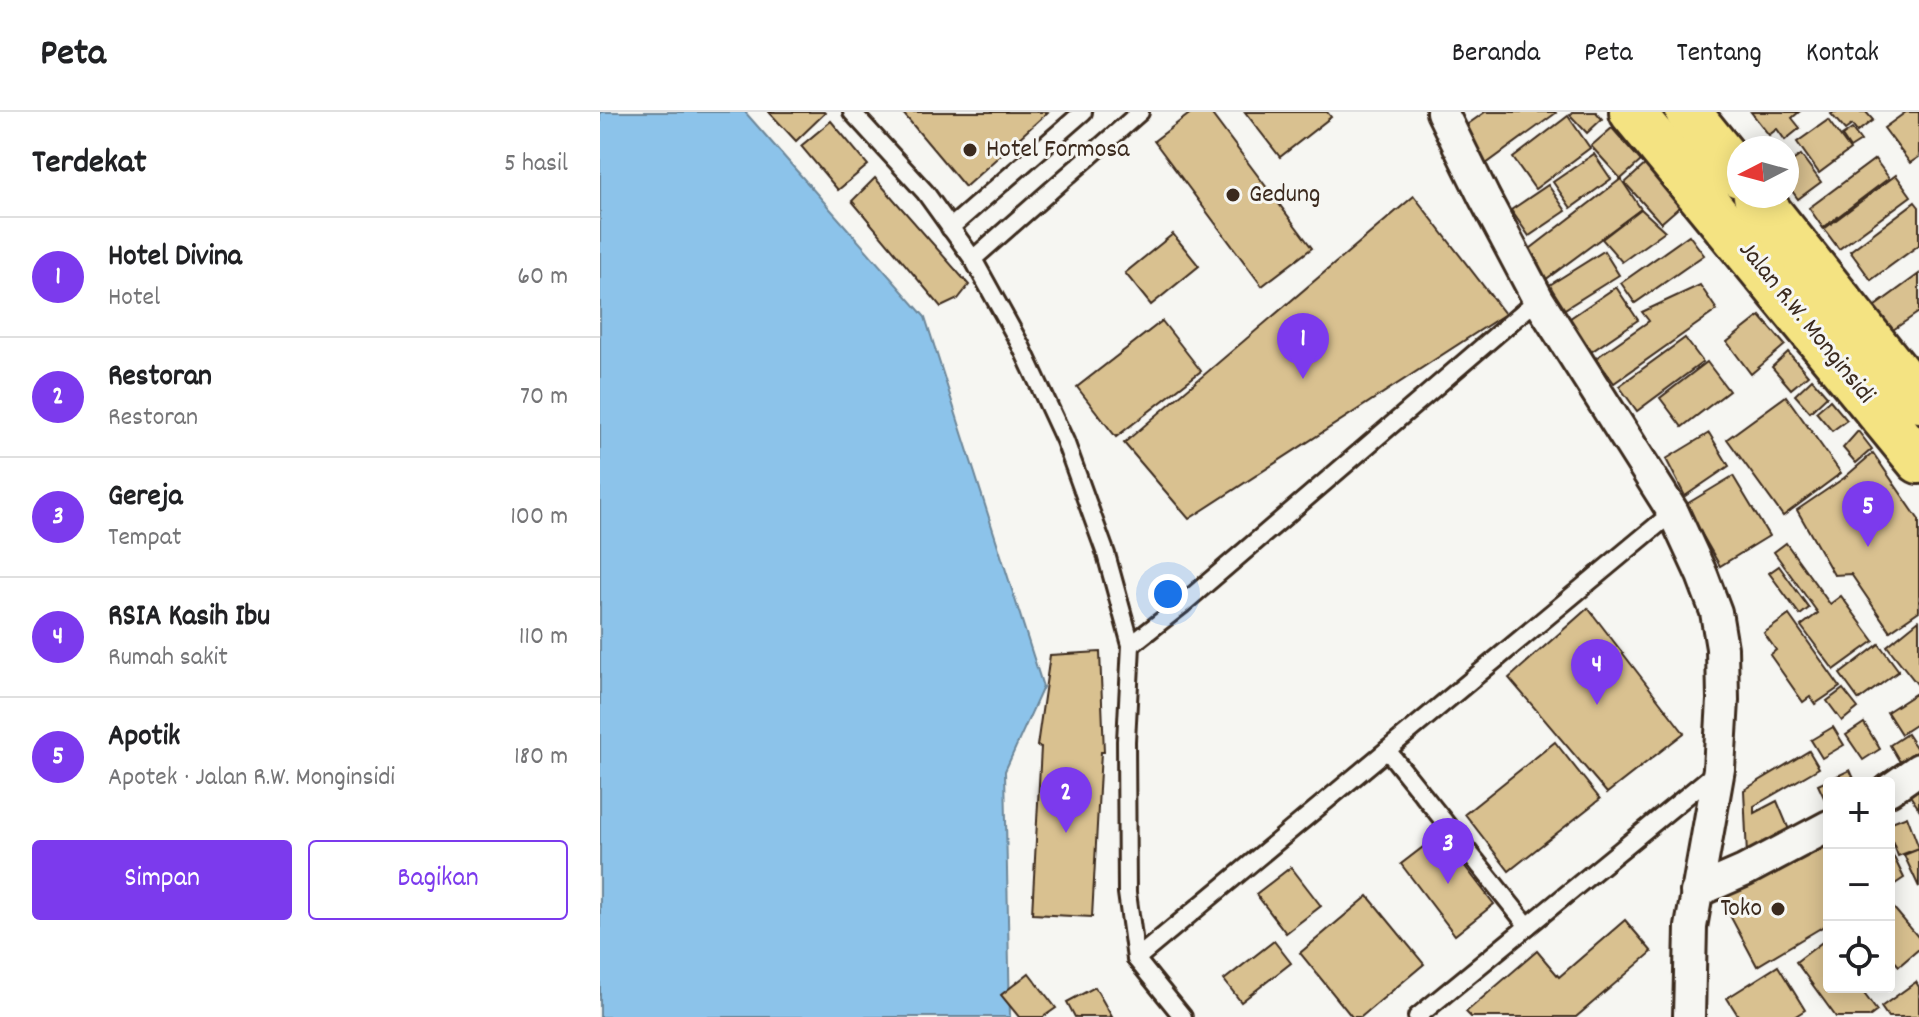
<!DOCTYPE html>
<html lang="id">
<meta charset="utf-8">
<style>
body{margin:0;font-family:Dekko,sans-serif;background:#f6f6f6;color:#202124}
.controls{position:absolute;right:24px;bottom:24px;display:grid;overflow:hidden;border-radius:8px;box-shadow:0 4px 20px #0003}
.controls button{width:72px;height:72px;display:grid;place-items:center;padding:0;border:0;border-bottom:2px solid #e0e0e0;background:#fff;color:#202124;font:40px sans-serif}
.compass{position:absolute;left:1127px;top:24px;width:72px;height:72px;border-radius:50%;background:#fff;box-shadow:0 4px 20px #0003;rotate:264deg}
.you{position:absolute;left:568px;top:482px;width:28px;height:28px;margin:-20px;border:6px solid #fff;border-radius:50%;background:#1a73e8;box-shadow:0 0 0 12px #1a73e833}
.badge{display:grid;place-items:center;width:52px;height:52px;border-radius:50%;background:#7c3aed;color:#fff;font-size:26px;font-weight:700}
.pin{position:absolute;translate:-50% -66px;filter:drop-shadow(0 2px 4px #0008)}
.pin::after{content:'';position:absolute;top:42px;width:28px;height:24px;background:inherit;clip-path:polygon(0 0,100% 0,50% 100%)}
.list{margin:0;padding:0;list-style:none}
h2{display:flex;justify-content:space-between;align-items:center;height:104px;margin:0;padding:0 32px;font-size:34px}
h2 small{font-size:26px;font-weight:400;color:#757577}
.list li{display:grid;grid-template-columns:52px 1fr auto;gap:24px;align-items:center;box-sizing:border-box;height:120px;padding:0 32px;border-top:2px solid #e0e0e0}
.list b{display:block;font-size:30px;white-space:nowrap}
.list p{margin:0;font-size:26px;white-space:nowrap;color:#757577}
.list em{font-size:26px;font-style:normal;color:#757577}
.actions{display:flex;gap:16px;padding:24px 32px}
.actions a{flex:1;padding:18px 0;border:2px solid #7c3aed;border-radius:8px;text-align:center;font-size:28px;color:#7c3aed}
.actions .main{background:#7c3aed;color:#fff}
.icon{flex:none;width:44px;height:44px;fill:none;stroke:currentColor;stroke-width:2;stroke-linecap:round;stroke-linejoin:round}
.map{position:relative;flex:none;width:1319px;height:905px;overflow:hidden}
header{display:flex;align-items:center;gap:48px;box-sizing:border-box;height:112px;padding:0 40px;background:#fff;border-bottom:2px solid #e0e0e0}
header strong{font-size:38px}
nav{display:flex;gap:44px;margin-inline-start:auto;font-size:28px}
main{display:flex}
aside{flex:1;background:#fff}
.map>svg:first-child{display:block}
.water{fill:#8cc3ea;stroke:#6c8698;stroke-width:2}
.building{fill:#d9c190;stroke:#3b2a1e;stroke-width:2}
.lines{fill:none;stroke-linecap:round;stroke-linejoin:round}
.lane-casing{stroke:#3b2a1e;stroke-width:22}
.street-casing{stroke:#3b2a1e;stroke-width:36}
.highway-casing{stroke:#3b2a1e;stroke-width:50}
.lane{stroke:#f6f6f2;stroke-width:16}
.street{stroke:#f6f6f2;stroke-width:30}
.highway{stroke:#f4e382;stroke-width:44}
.poi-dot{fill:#3b2a1e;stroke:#f6f6f2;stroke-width:3}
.labels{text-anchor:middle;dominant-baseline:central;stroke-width:6;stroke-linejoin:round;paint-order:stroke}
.poi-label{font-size:26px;fill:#3b2a1e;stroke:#f6f6f2;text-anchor:start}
.street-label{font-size:26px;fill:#3b2a1e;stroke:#f6f6f2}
</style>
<header>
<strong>Peta</strong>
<nav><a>Beranda</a><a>Peta</a><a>Tentang</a><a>Kontak</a></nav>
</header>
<main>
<aside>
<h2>Terdekat<small>5 hasil</small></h2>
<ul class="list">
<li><span class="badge">1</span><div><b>Hotel Divina</b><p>Hotel</p></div><em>60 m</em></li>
<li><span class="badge">2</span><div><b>Restoran</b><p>Restoran</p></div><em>70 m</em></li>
<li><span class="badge">3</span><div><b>Gereja</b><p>Tempat</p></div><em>100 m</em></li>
<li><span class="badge">4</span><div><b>RSIA Kasih Ibu</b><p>Rumah sakit</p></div><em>110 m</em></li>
<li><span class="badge">5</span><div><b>Apotik</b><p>Apotek · Jalan R.W. Monginsidi</p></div><em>180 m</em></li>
</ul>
<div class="actions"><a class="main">Simpan</a><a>Bagikan</a></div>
</aside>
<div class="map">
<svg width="1319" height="905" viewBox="0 0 1319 905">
<rect width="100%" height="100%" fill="#f6f6f2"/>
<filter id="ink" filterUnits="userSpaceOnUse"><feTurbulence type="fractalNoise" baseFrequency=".0125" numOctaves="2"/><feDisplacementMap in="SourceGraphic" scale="16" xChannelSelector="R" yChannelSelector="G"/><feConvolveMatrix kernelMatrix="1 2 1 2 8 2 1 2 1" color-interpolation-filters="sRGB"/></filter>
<g filter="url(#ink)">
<polygon class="water" points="0,0 145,0 325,205 443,575 405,659 410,905 0,905"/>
<g class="building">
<polygon points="169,0 224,0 225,1 196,29"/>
<polygon points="302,0 448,0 365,75"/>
<polygon points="592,0 610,0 712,136 662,174 554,29"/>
<polygon points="645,0 727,0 731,5 680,45"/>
<polygon points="885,0 955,0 956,1 886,52 861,17"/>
<polygon points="973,0 996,0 1002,7 987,21 970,3"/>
<polygon points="1151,0 1199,0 1192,6 1200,16 1185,28 1177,17 1169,23"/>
<polygon points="1234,0 1266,0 1273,8 1257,20 1252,13 1245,18 1231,2"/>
<polygon points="1306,0 1319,0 1319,45 1310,51 1284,16"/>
<polygon points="968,4 990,36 935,77 913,46"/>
<polygon points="1228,8 1250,38 1219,61 1197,30"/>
<polygon points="231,9 268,53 238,78 201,34"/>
<polygon points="1012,16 1041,49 1021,67 991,34"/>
<polygon points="1252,17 1261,29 1250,36 1242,24"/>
<polygon points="994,42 1011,67 971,96 953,70"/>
<polygon points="1201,43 1221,70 1198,87 1187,72 1187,53"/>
<polygon points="1275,47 1289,66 1223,116 1209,96"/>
<polygon points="1048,50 1084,91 1061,111 1025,71"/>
<polygon points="1296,63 1311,84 1239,137 1224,117"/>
<polygon points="275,66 369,173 358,187 341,195 252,89"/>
<polygon points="1021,67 1041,97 945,168 926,140"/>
<polygon points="948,73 966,99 929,124 911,98"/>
<polygon points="814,84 905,202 589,407 524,331"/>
<polygon points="1315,90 1319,95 1319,133 1271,168 1250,139"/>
<polygon points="1041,97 1065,119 1022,150 1002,127"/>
<polygon points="573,122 599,154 551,193 525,161"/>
<polygon points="1089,123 1104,143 1035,191 1021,171"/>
<polygon points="1004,139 1019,163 955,203 940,179"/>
<polygon points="1319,162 1319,200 1290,220 1271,197"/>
<polygon points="1100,173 1117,198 1014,271 996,246 1049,209 1042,200"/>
<polygon points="1016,175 1038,208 982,246 960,213"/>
<polygon points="1160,204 1185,233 1151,262 1127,230"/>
<polygon points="562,209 601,259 516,325 477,275"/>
<polygon points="1085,226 1103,250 1037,299 1019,274"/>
<polygon points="1188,240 1208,263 1191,277 1172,255"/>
<polygon points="1107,250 1129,279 1082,315 1060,286"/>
<polygon points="1212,267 1227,284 1210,300 1195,283"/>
<polygon points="1186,284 1241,361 1183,404 1127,327"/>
<polygon points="1230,288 1247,308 1232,319 1216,300"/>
<polygon points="1258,319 1272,337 1256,351 1243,336"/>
<polygon points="1109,321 1129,354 1085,384 1066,347"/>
<polygon points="1273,341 1319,408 1319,499 1290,519 1251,462 1234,463 1197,398 1244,366"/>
<polygon points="1133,364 1169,424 1120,454 1085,393"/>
<polygon points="1186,431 1230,492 1241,484 1274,529 1234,558 1201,514 1218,501 1174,440"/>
<polygon points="1179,454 1209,496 1200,503 1169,461"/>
<polygon points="988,496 1084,621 1007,681 909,566"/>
<polygon points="1189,503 1240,575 1215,592 1210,585 1203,590 1170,543 1176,538 1164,521"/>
<polygon points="1319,508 1319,570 1317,572 1287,534"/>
<polygon points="1279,532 1299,559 1259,588 1240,562"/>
<polygon points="500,540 504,640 501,640 492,805 432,802 441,635 437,634 450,543"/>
<polygon points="1243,577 1258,596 1242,609 1227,589"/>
<polygon points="1315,582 1319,589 1319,619 1315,613 1301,622 1287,600"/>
<polygon points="1264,611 1280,637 1263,648 1246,623"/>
<polygon points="1233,615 1244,633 1222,646 1211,628"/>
<polygon points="1307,622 1319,640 1319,644 1303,655 1290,633"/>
<polygon points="955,630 1000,687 909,759 865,702"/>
<polygon points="1209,639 1219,656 1154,694 1154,701 1177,689 1190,720 1147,744 1144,678"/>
<polygon points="1250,658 1256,671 1229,671 1229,696 1218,673"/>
<polygon points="1319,675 1319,697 1309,682"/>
<polygon points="1307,704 1319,736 1298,744 1289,720 1289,711"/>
<polygon points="1229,719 1229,811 1157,854 1119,783"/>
<polygon points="840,722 894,792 855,823 801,752"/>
<polygon points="1289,735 1304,766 1289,776"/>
<polygon points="1319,737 1319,775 1304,743"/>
<polygon points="691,755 721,794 686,821 656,782"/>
<polygon points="768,784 824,852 761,905 752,905 700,841"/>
<polygon points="1292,794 1319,826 1319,837 1299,854 1289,843 1289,796"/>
<polygon points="1025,808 1052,840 976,905 871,905 866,900 937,839 959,865"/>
<polygon points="1225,828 1229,834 1229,875 1259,875 1277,899 1269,905 1236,905 1196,850"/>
<polygon points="674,829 691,851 641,890 624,868"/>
<polygon points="1178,854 1205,898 1194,905 1139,905 1127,886"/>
<polygon points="429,861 456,896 443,905 419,905 401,883"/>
<polygon points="1316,870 1319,875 1319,905 1288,905 1281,895"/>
<polygon points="495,875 512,905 475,905 467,890"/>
</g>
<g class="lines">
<g class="lane-casing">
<g id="lane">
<polyline points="252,0 325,80 373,147 421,234 465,329 506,442 531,533 526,629 527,781 536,847 1073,400"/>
<polyline points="350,116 483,0"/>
<polyline points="373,147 540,0"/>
<polyline points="531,533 583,492 938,187"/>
<polyline points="787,638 928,814"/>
<polyline points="536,847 583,905"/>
<polyline points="817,905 1116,660"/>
</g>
</g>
<g class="street-casing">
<g id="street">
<polyline points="842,0 884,85 938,187 1073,400 1102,463 1116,500 1122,536 1123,588 1119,657 1091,815 1089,905"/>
<polyline points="1289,678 1319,657"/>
<polyline points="1096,780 1144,759 1229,714"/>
</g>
</g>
<g class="highway-casing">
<g id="highway">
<polyline points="1032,0 1319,349"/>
<polyline points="1088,0 1139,63"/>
<polyline points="1156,84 1319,288"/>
</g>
</g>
<use href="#lane" class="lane"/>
<use href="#street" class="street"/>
<use href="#highway" class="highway"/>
</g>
</g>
<g class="poi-dot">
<circle cx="370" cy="38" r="8"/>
<circle cx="633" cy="83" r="8"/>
<circle cx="1178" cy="797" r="8"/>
</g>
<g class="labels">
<g class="poi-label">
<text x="386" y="38">Hotel Formosa</text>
<text x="649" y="83">Gedung</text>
<text x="1162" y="797" text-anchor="end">Toko</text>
</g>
<g class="street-label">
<text transform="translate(1206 211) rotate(51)">Jalan R.W. Monginsidi</text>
</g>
</g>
</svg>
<div class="controls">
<button>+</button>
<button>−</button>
<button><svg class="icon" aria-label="locate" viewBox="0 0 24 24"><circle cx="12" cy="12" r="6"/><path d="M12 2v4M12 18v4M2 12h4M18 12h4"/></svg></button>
</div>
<svg class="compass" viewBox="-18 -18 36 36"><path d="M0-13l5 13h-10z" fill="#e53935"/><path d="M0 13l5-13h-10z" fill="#757577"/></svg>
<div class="you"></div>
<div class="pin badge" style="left:703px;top:267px">1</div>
<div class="pin badge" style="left:466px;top:721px">2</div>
<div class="pin badge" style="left:848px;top:772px">3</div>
<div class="pin badge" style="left:997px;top:593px">4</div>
<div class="pin badge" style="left:1268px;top:435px">5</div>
</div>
</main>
